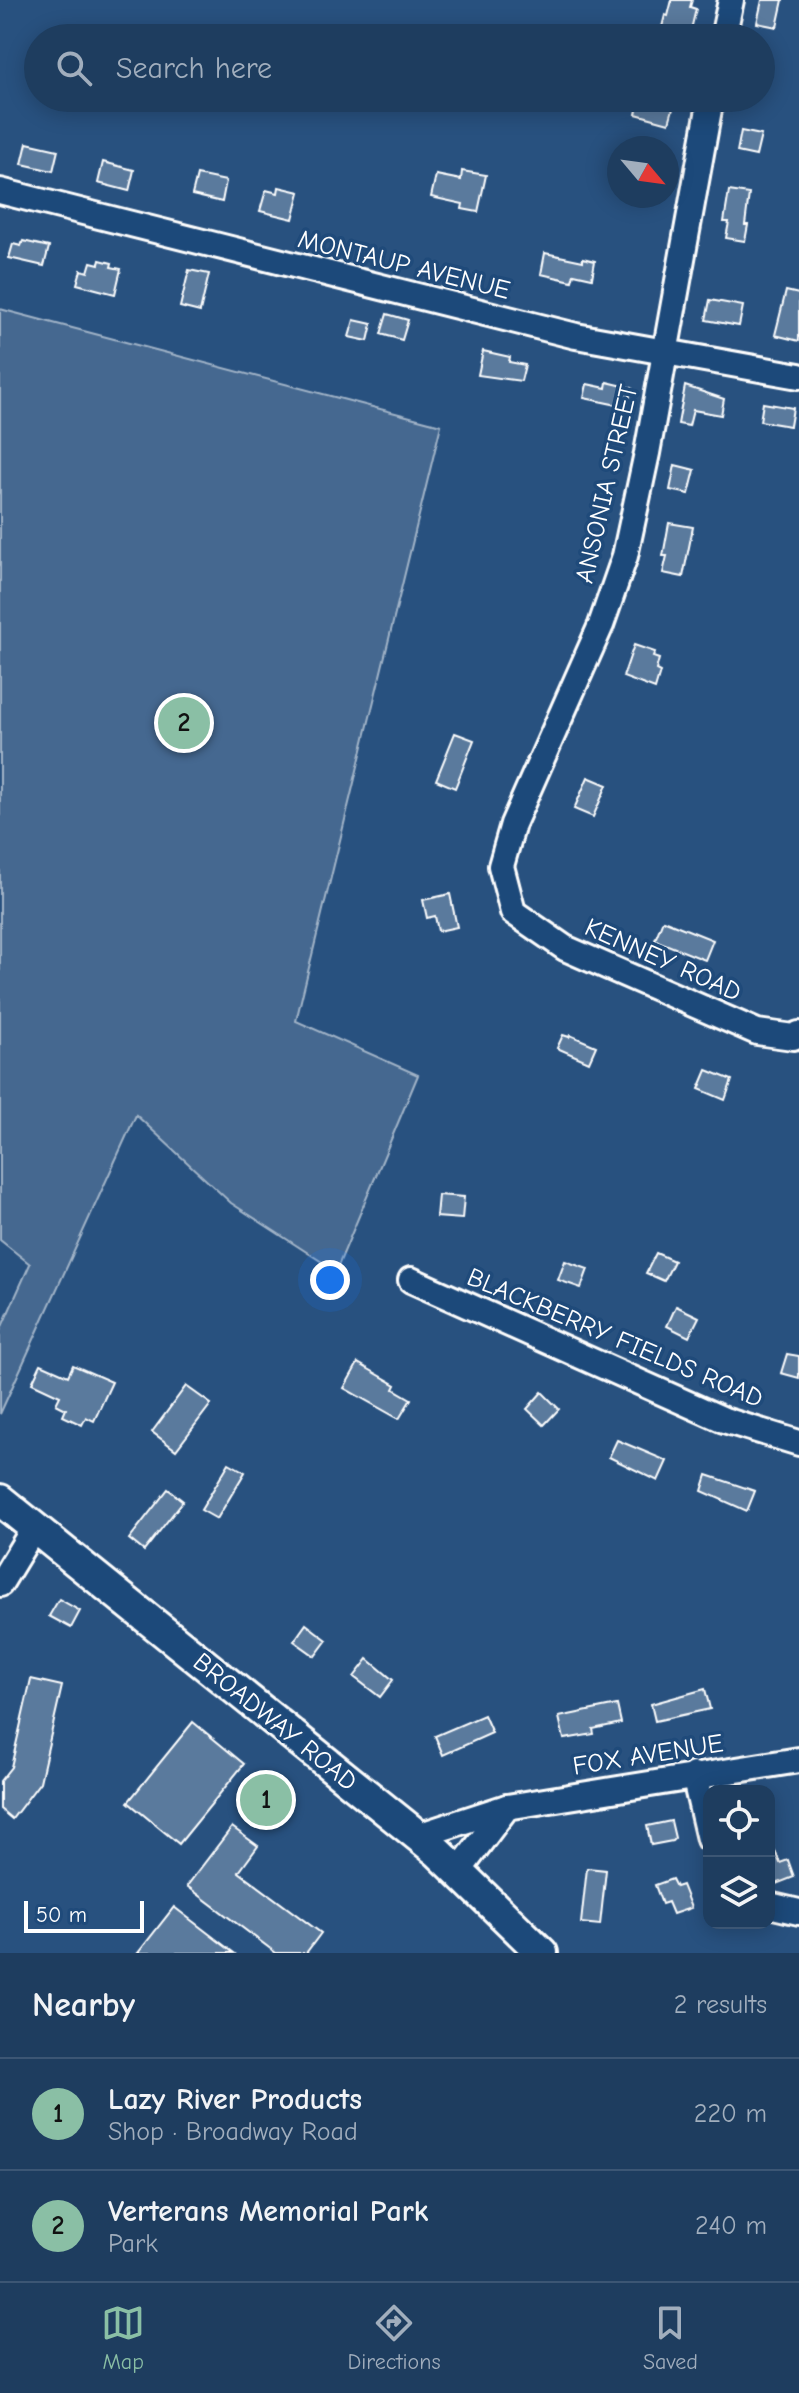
<!DOCTYPE html>
<meta charset="utf-8">
<style>
body{margin:0;font-family:"Comic Neue",sans-serif;background:#264465;color:#f1f3f6}
.controls{position:absolute;right:24px;bottom:24px;display:grid;overflow:hidden;border-radius:16px;box-shadow:0 4px 20px #0003}
.controls button{width:72px;height:72px;display:grid;place-items:center;padding:0;border:0;border-bottom:2px solid #3c5674;background:#1e3d5f;color:#f1f3f6;font:40px sans-serif}
.compass{position:absolute;left:607px;top:136px;width:72px;height:72px;border-radius:50%;background:#1e3d5f;box-shadow:0 4px 20px #0003;rotate:119deg}
.scale{position:absolute;left:24px;bottom:20px;width:120px;box-sizing:border-box;padding-left:8px;border:4px solid #fff;border-top:0;font-size:22px;line-height:28px;white-space:nowrap;color:#fff;-webkit-text-stroke:6px #1f4a7a;paint-order:stroke}
.you{position:absolute;left:330px;top:1280px;width:28px;height:28px;margin:-20px;border:6px solid #fff;border-radius:50%;background:#1a73e8;box-shadow:0 0 0 12px #1a73e833}
.badge{display:grid;place-items:center;width:52px;height:52px;border-radius:50%;background:#8abfa5;color:#111;font-size:26px;font-weight:700}
.pin{position:absolute;translate:-50% -50%;border:4px solid #fff;box-shadow:0 2px 8px #0006}
.list{margin:0;padding:0;list-style:none}
h2{display:flex;justify-content:space-between;align-items:center;height:104px;margin:0;padding:0 32px;font-size:34px}
h2 small{font-size:26px;font-weight:400;color:#a1aebd}
.list li{display:grid;grid-template-columns:52px 1fr auto;gap:24px;align-items:center;box-sizing:border-box;height:112px;padding:0 32px;border-top:2px solid #3c5674}
.list b{display:block;font-size:30px;white-space:nowrap}
.list p{margin:0;font-size:26px;white-space:nowrap;color:#a1aebd}
.list em{font-size:26px;font-style:normal;color:#a1aebd}
.icon{flex:none;width:44px;height:44px;fill:none;stroke:currentColor;stroke-width:2;stroke-linecap:round;stroke-linejoin:round}
.map{position:relative;flex:none;width:799px;height:1953px;overflow:hidden}
.search{position:absolute;background:#1e3d5f;box-shadow:0 4px 20px #0003;left:24px;right:24px;top:24px;height:88px;display:flex;align-items:center;gap:20px;box-sizing:border-box;padding:0 28px;border-radius:44px;color:#a1aebd;font-size:30px}
.sheet{height:328px;background:#1e3d5f}
nav{display:flex;justify-content:space-around;align-items:center;box-sizing:border-box;height:112px;border-top:2px solid #3c5674;background:#1e3d5f;font-size:22px;color:#a1aebd}
nav a{display:grid;justify-items:center;gap:4px}
nav .on{color:#8abfa5}
.map>svg:first-child{display:block}
.green{fill:#446890;stroke:#a2b4c8;stroke-width:2}
.building{fill:#5a7a9d;stroke:#fff;stroke-width:2}
.lines{fill:none;stroke-linecap:round;stroke-linejoin:round}
.minor-casing{stroke:#fff;stroke-width:30}
.major-casing{stroke:#fff;stroke-width:36}
.minor{stroke:#1f4a7a;stroke-width:24}
.major{stroke:#1f4a7a;stroke-width:30}
.labels{text-anchor:middle;dominant-baseline:central;stroke-width:7;stroke-linejoin:round;paint-order:stroke}
.street-label{font-size:26px;fill:#fff;stroke:#1f4a7a}
</style>
<div class="map">
<svg width="799" height="1953" viewBox="0 0 799 1953">
<rect width="100%" height="100%" fill="#28517f"/>
<filter id="ink" filterUnits="userSpaceOnUse"><feTurbulence type="fractalNoise" baseFrequency=".0125" numOctaves="2"/><feDisplacementMap in="SourceGraphic" scale="16" xChannelSelector="R" yChannelSelector="G"/><feConvolveMatrix kernelMatrix="1 2 1 2 8 2 1 2 1" color-interpolation-filters="sRGB"/></filter>
<g filter="url(#ink)">
<polygon class="green" points="0,309 441,425 296,1021 418,1075 336,1271 231,1203 136,1115 0,1414 0,1331 30,1264 0,1240"/>
<g class="building">
<polygon points="672,0 692,0 690,7 696,9 689,38 667,38 670,29 662,27 665,15 668,16"/>
<polygon points="762,0 783,0 777,27 757,23"/>
<polygon points="640,98 674,105 669,123 636,114"/>
<polygon points="741,131 761,135 756,156 737,152"/>
<polygon points="27,143 58,150 53,171 22,164"/>
<polygon points="103,162 134,170 129,191 98,183"/>
<polygon points="462,171 486,175 478,212 462,209 463,204 431,197 436,175 461,180"/>
<polygon points="197,175 226,181 222,202 192,195"/>
<polygon points="279,187 300,192 293,219 260,211 266,190 278,193"/>
<polygon points="729,191 749,194 745,225 748,225 745,241 726,238 729,222 724,222"/>
<polygon points="23,241 49,247 44,266 9,258 13,244 21,246"/>
<polygon points="545,253 583,261 583,258 595,261 592,278 574,274 572,281 541,274"/>
<polygon points="100,260 112,263 111,267 121,269 115,294 77,284 81,270 88,272 91,262 99,264"/>
<polygon points="189,270 209,274 200,312 180,307"/>
<polygon points="786,291 799,294 799,341 775,335"/>
<polygon points="710,300 743,306 739,326 706,320"/>
<polygon points="387,314 408,320 402,340 381,334"/>
<polygon points="354,320 372,324 368,341 349,337"/>
<polygon points="483,351 510,357 509,362 525,365 521,381 478,375"/>
<polygon points="607,382 632,388 627,407 584,398 587,384 606,388"/>
<polygon points="685,386 724,399 721,415 693,410 689,426 678,424"/>
<polygon points="763,403 793,408 790,426 760,421"/>
<polygon points="675,465 695,470 689,494 670,490"/>
<polygon points="669,523 693,527 683,577 663,573 667,556 663,556"/>
<polygon points="634,645 655,652 653,657 659,659 656,670 660,672 655,689 623,677"/>
<polygon points="455,733 474,740 455,788 436,780"/>
<polygon points="588,777 607,785 593,817 574,809"/>
<polygon points="450,894 457,927 438,931 435,916 427,918 423,900"/>
<polygon points="663,920 713,940 705,960 655,940"/>
<polygon points="563,1035 569,1037 570,1035 596,1046 589,1062 557,1048"/>
<polygon points="707,1070 732,1080 725,1100 699,1089"/>
<polygon points="438,1195 464,1197 462,1219 436,1217"/>
<polygon points="656,1253 674,1261 664,1281 646,1273"/>
<polygon points="565,1261 588,1269 581,1288 558,1280"/>
<polygon points="676,1306 699,1317 689,1337 667,1326"/>
<polygon points="787,1354 799,1356 799,1378 781,1373"/>
<polygon points="358,1363 396,1385 394,1389 411,1399 399,1419 344,1388"/>
<polygon points="41,1364 68,1376 73,1365 112,1382 94,1421 86,1417 82,1425 63,1416 66,1409 56,1404 60,1396 32,1383"/>
<polygon points="186,1386 211,1404 176,1450 152,1432"/>
<polygon points="542,1392 559,1409 544,1425 527,1409"/>
<polygon points="617,1440 667,1461 658,1481 609,1457"/>
<polygon points="229,1463 245,1472 217,1519 201,1510"/>
<polygon points="707,1475 755,1491 747,1511 702,1491"/>
<polygon points="168,1489 183,1501 144,1551 129,1539"/>
<polygon points="59,1599 80,1611 71,1628 49,1616"/>
<polygon points="306,1624 327,1640 315,1656 294,1641"/>
<polygon points="368,1659 393,1680 380,1697 354,1677"/>
<polygon points="31,1679 62,1686 40,1782 12,1819 0,1809 0,1781 11,1767"/>
<polygon points="705,1689 710,1709 655,1721 651,1704"/>
<polygon points="617,1705 621,1723 593,1729 594,1734 564,1739 559,1717"/>
<polygon points="484,1715 492,1733 443,1755 435,1736"/>
<polygon points="193,1722 244,1764 179,1844 128,1802"/>
<polygon points="671,1821 675,1838 672,1841 651,1845 647,1826"/>
<polygon points="232,1827 258,1846 239,1872 321,1933 306,1953 276,1953 187,1886"/>
<polygon points="769,1837 780,1863 788,1860 794,1877 776,1884 769,1868"/>
<polygon points="587,1868 606,1870 600,1925 581,1923"/>
<polygon points="672,1879 676,1887 682,1885 691,1908 673,1914 668,1902 662,1904 655,1885"/>
<polygon points="174,1907 234,1953 138,1953"/>
</g>
<g class="lines">
<g class="minor-casing">
<g id="minor">
<polyline points="723,38 731,0"/>
<polyline points="711,98 647,453 625,556 601,625 513,824 501,866 513,912 565,948 757,1032 793,1037 799,1034"/>
<polyline points="0,191 576,336 799,376"/>
<polyline points="411,1280 724,1420 799,1443"/>
<polyline points="0,1584 34,1528"/>
<polyline points="694,1775 709,1839"/>
<polyline points="418,1836 507,1807 799,1760"/>
<polyline points="458,1872 507,1807"/>
<polyline points="769,1905 799,1912"/>
</g>
</g>
<g class="major-casing">
<polyline id="major" points="0,1500 438,1852 542,1953"/>
</g>
<use href="#minor" class="minor"/>
<use href="#major" class="major"/>
</g>
</g>
<g class="labels">
<g class="street-label">
<text transform="translate(404 265) rotate(14)">MONTAUP AVENUE</text>
<text transform="translate(607 484) rotate(-77)">ANSONIA STREET</text>
<text transform="translate(663 960) rotate(24)">KENNEY ROAD</text>
<text transform="translate(615 1338) rotate(23)">BLACKBERRY FIELDS ROAD</text>
<text transform="translate(275 1722) rotate(39)">BROADWAY ROAD</text>
<text transform="translate(648 1755) rotate(-9)">FOX AVENUE</text>
</g>
</g>
</svg>
<div class="controls">
<button><svg class="icon" aria-label="locate" viewBox="0 0 24 24"><circle cx="12" cy="12" r="6"/><path d="M12 2v4M12 18v4M2 12h4M18 12h4"/></svg></button>
<button><svg class="icon" aria-label="layers" viewBox="0 0 24 24"><path d="M12 4l9 5-9 5-9-5zM3 14l9 5 9-5"/></svg></button>
</div>
<svg class="compass" viewBox="-18 -18 36 36"><path d="M0-13l5 13h-10z" fill="#e53935"/><path d="M0 13l5-13h-10z" fill="#a1aebd"/></svg>
<div class="scale">50 m</div>
<div class="you"></div>
<div class="pin badge" style="left:266px;top:1800px">1</div>
<div class="pin badge" style="left:184px;top:723px">2</div>
<div class="search"><svg class="icon" aria-label="search" viewBox="0 0 24 24"><circle cx="10" cy="10" r="6"/><path d="M15 15l6 6"/></svg>Search here</div>
</div>
<section class="sheet">
<h2>Nearby<small>2 results</small></h2>
<ul class="list">
<li><span class="badge">1</span><div><b>Lazy River Products</b><p>Shop · Broadway Road</p></div><em>220 m</em></li>
<li><span class="badge">2</span><div><b>Verterans Memorial Park</b><p>Park</p></div><em>240 m</em></li>
</ul>
</section>
<nav>
<a class="on"><svg class="icon" aria-label="map" viewBox="0 0 24 24"><path d="M3 6l6-2 6 2 6-2v14l-6 2-6-2-6 2zM9 4v14M15 6v14"/></svg>Map</a>
<a><svg class="icon" aria-label="directions" viewBox="0 0 24 24"><path d="M12 3l9 9-9 9-9-9zM9 14v-3h6M13 9l2 2-2 2"/></svg>Directions</a>
<a><svg class="icon" aria-label="saved" viewBox="0 0 24 24"><path d="M7 4h10v16l-5-4-5 4z"/></svg>Saved</a>
</nav>
